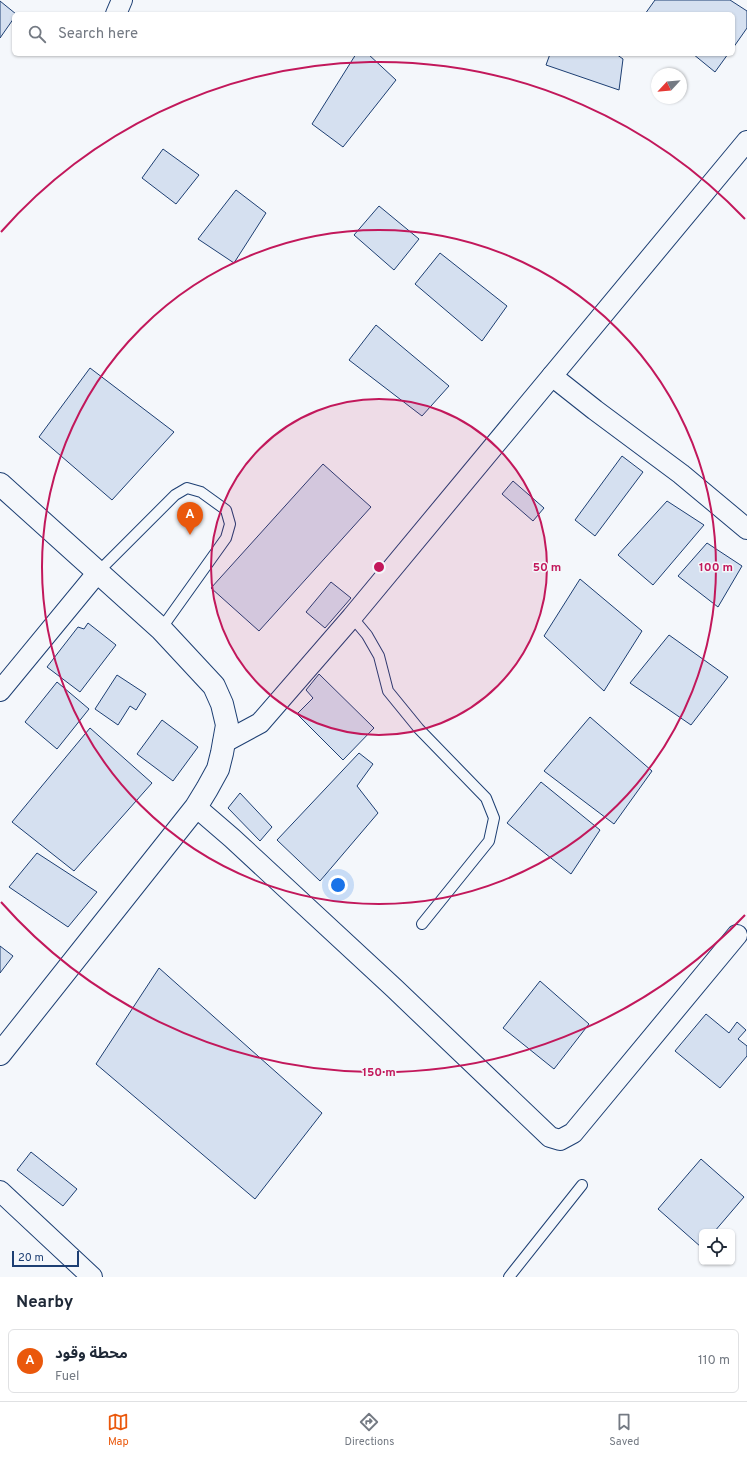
<!DOCTYPE html>
<meta charset="utf-8">
<style>
body{margin:0;font-family:Overpass,"Noto Sans Arabic",sans-serif;background:#f2f2f3;color:#1f2937}
.controls{position:absolute;right:12px;bottom:12px;display:grid;overflow:hidden;border-radius:6px;box-shadow:0 1px 3px #0004}
.controls button{width:36px;height:36px;display:grid;place-items:center;padding:0;border:0;border-bottom:1px solid #e0e1e3;background:#fff;color:#1f2937;font:20px sans-serif}
.compass{position:absolute;left:651px;top:68px;width:36px;height:36px;border-radius:50%;background:#fff;box-shadow:0 1px 3px #0004;rotate:244deg}
.scale{position:absolute;left:12px;bottom:10px;width:67px;box-sizing:border-box;padding-left:4px;border:2px solid #1d3f73;border-top:0;font-size:11px;line-height:14px;white-space:nowrap;color:#1d3f73;-webkit-text-stroke:3px #f4f7fb;paint-order:stroke}
.you{position:absolute;left:338px;top:885px;width:14px;height:14px;margin:-10px;border:3px solid #fff;border-radius:50%;background:#1a73e8;box-shadow:0 0 0 6px #1a73e833}
.badge{display:grid;place-items:center;width:26px;height:26px;border-radius:50%;background:#ea580c;color:#fff;font-size:13px;font-weight:700}
.pin{position:absolute;translate:-50% -33px;filter:drop-shadow(0 1px 2px #0008)}
.pin::after{content:'';position:absolute;top:21px;width:14px;height:12px;background:inherit;clip-path:polygon(0 0,100% 0,50% 100%)}
.list{margin:0;padding:0;list-style:none}
h2{display:flex;justify-content:space-between;align-items:center;height:52px;margin:0;padding:0 16px;font-size:17px}
h2 small{font-size:13px;font-weight:400;color:#747a83}
.list li{display:grid;grid-template-columns:26px 1fr auto;gap:12px;align-items:center;box-sizing:border-box;height:64px;margin:0 8px 8px;padding:0 8px;border:1px solid #e0e1e3;border-radius:6px}
.list b{display:block;font-size:15px;white-space:nowrap}
.list p{margin:0;font-size:13px;white-space:nowrap;color:#747a83}
.list em{font-size:13px;font-style:normal;color:#747a83}
.icon{flex:none;width:22px;height:22px;fill:none;stroke:currentColor;stroke-width:2;stroke-linecap:round;stroke-linejoin:round}
.map{position:relative;flex:none;width:747px;height:1277px;overflow:hidden}
.search{position:absolute;background:#fff;box-shadow:0 1px 3px #0004;left:12px;right:12px;top:12px;height:44px;display:flex;align-items:center;gap:10px;box-sizing:border-box;padding:0 14px;border-radius:6px;color:#747a83;font-size:15px}
.sheet{height:124px;background:#fff}
nav{display:flex;justify-content:space-around;align-items:center;box-sizing:border-box;height:56px;border-top:1px solid #e0e1e3;background:#fff;font-size:11px;color:#747a83}
nav a{display:grid;justify-items:center;gap:2px}
nav .on{color:#ea580c}
.map>svg:first-child{display:block}
.building{fill:#d5e0f0;stroke:#1d3f73}
.lines{fill:none;stroke-linecap:round;stroke-linejoin:round}
.service-casing{stroke:#1d3f73;stroke-width:12}
.minor-casing{stroke:#1d3f73;stroke-width:22}
.tertiary-casing{stroke:#1d3f73;stroke-width:24}
.service{stroke:#f4f7fb;stroke-width:10}
.minor{stroke:#f4f7fb;stroke-width:20}
.tertiary{stroke:#f4f7fb;stroke-width:22}
.ring{fill:none;stroke:#c2185b;stroke-width:2}
.centre{fill:#c2185b;stroke:#f4f7fb;stroke-width:2}
.ring-label{font-size:12px;text-anchor:middle;font-weight:bold;fill:#c2185b;stroke:#f4f7fb;stroke-width:3;stroke-linejoin:round;paint-order:stroke}
</style>
<div class="map">
<svg width="747" height="1277" viewBox="0 0 747 1277">
<rect width="100%" height="100%" fill="#f4f7fb"/>
<g class="building">
<polygon points="655,0 730,0 747,11 747,28 733,48 733,14 645,14"/>
<polygon points="0,1 16,14 14,14 14,18 0,38"/>
<polygon points="356,54 368,54 396,80 343,147 312,124"/>
<polygon points="550,54 616,54 623,59 619,90 546,65"/>
<polygon points="693,54 728,54 715,72"/>
<polygon points="163,149 199,175 176,204 142,178"/>
<polygon points="236,190 266,213 234,263 198,239"/>
<polygon points="379,206 419,239 394,270 354,235"/>
<polygon points="440,253 507,306 482,341 415,284"/>
<polygon points="376,325 449,386 422,416 349,360"/>
<polygon points="90,368 174,432 112,500 39,437"/>
<polygon points="622,456 643,472 595,536 575,520"/>
<polygon points="323,464 371,507 259,631 211,588"/>
<polygon points="513,481 544,508 533,521 502,494"/>
<polygon points="667,501 704,525 653,585 618,555"/>
<polygon points="707,543 742,566 718,607 678,576"/>
<polygon points="580,579 642,631 604,691 544,636"/>
<polygon points="331,582 351,598 325,628 306,612"/>
<polygon points="88,623 116,645 80,692 47,667 78,627 84,629"/>
<polygon points="669,635 728,677 691,725 630,683"/>
<polygon points="319,674 374,728 343,760 297,714 313,698 306,690"/>
<polygon points="117,675 146,694 136,710 130,706 118,725 95,709"/>
<polygon points="57,682 89,709 57,749 25,722"/>
<polygon points="590,717 652,771 614,824 544,771"/>
<polygon points="162,720 198,747 173,781 137,754"/>
<polygon points="90,728 152,783 74,871 12,822"/>
<polygon points="359,753 373,764 357,786 378,813 320,881 277,840"/>
<polygon points="541,782 600,830 571,874 507,823"/>
<polygon points="240,793 272,827 260,841 228,808"/>
<polygon points="37,853 97,892 68,927 9,887"/>
<polygon points="0,946 13,956 0,973"/>
<polygon points="159,968 322,1113 255,1199 96,1064"/>
<polygon points="540,981 589,1024 554,1069 503,1028"/>
<polygon points="706,1014 729,1033 737,1022 746,1030 738,1039 747,1046 747,1056 720,1088 675,1051"/>
<polygon points="31,1152 77,1189 63,1206 17,1170"/>
<polygon points="701,1159 744,1197 714,1232 702,1232 701,1247 658,1209"/>
</g>
<g class="lines">
<g class="service-casing">
<g id="service">
<polyline points="98,572 175,495 187,488 201,492 226,510 230,524 226,538 161,629"/>
<polyline points="352,617 367,635 379,656 388,691 419,729 486,798 494,818 489,841 422,924"/>
<polyline points="509,1277 582,1185"/>
</g>
</g>
<g class="minor-casing">
<g id="minor">
<polyline points="116,14 122,0"/>
<polyline points="552,376 595,410 681,474 747,529"/>
<polyline points="0,691 98,572"/>
<polyline points="223,743 260,723 352,617 747,141"/>
<polyline points="196,807 232,838 394,988 550,1137 560,1140 573,1133 737,935"/>
<polyline points="0,1191 92,1277"/>
</g>
</g>
<g class="tertiary-casing">
<polyline id="tertiary" points="0,484 161,629 214,686 222,704 227,725 222,753 218,769 207,789 196,807 0,1054"/>
</g>
<use href="#service" class="service"/>
<use href="#minor" class="minor"/>
<use href="#tertiary" class="tertiary"/>
</g>
<circle cx="379" cy="567" r="168" fill="#c2185b" fill-opacity=".12"/>
<g class="ring">
<circle cx="379" cy="567" r="168"/>
<circle cx="379" cy="567" r="337"/>
<path d="M745 915A505 505 0 0 1 1 902M1 232A505 505 0 0 1 745 219"/>
</g>
<circle cx="379" cy="567" r="6" class="centre"/>
<g class="ring-label">
<text x="547" y="571">50 m</text>
<text x="716" y="571">100 m</text>
<text x="379" y="1076">150 m</text>
</g>
</svg>
<div class="controls">
<button><svg class="icon" aria-label="locate" viewBox="0 0 24 24"><circle cx="12" cy="12" r="6"/><path d="M12 2v4M12 18v4M2 12h4M18 12h4"/></svg></button>
</div>
<svg class="compass" viewBox="-18 -18 36 36"><path d="M0-13l5 13h-10z" fill="#e53935"/><path d="M0 13l5-13h-10z" fill="#747a83"/></svg>
<div class="scale">20 m</div>
<div class="you"></div>
<div class="pin badge" style="left:190px;top:535px">A</div>
<div class="search"><svg class="icon" aria-label="search" viewBox="0 0 24 24"><circle cx="10" cy="10" r="6"/><path d="M15 15l6 6"/></svg>Search here</div>
</div>
<section class="sheet">
<h2>Nearby<small></small></h2>
<ul class="list">
<li><span class="badge">A</span><div><b>محطة وقود</b><p>Fuel</p></div><em>110 m</em></li>
</ul>
</section>
<nav>
<a class="on"><svg class="icon" aria-label="map" viewBox="0 0 24 24"><path d="M3 6l6-2 6 2 6-2v14l-6 2-6-2-6 2zM9 4v14M15 6v14"/></svg>Map</a>
<a><svg class="icon" aria-label="directions" viewBox="0 0 24 24"><path d="M12 3l9 9-9 9-9-9zM9 14v-3h6M13 9l2 2-2 2"/></svg>Directions</a>
<a><svg class="icon" aria-label="saved" viewBox="0 0 24 24"><path d="M7 4h10v16l-5-4-5 4z"/></svg>Saved</a>
</nav>
